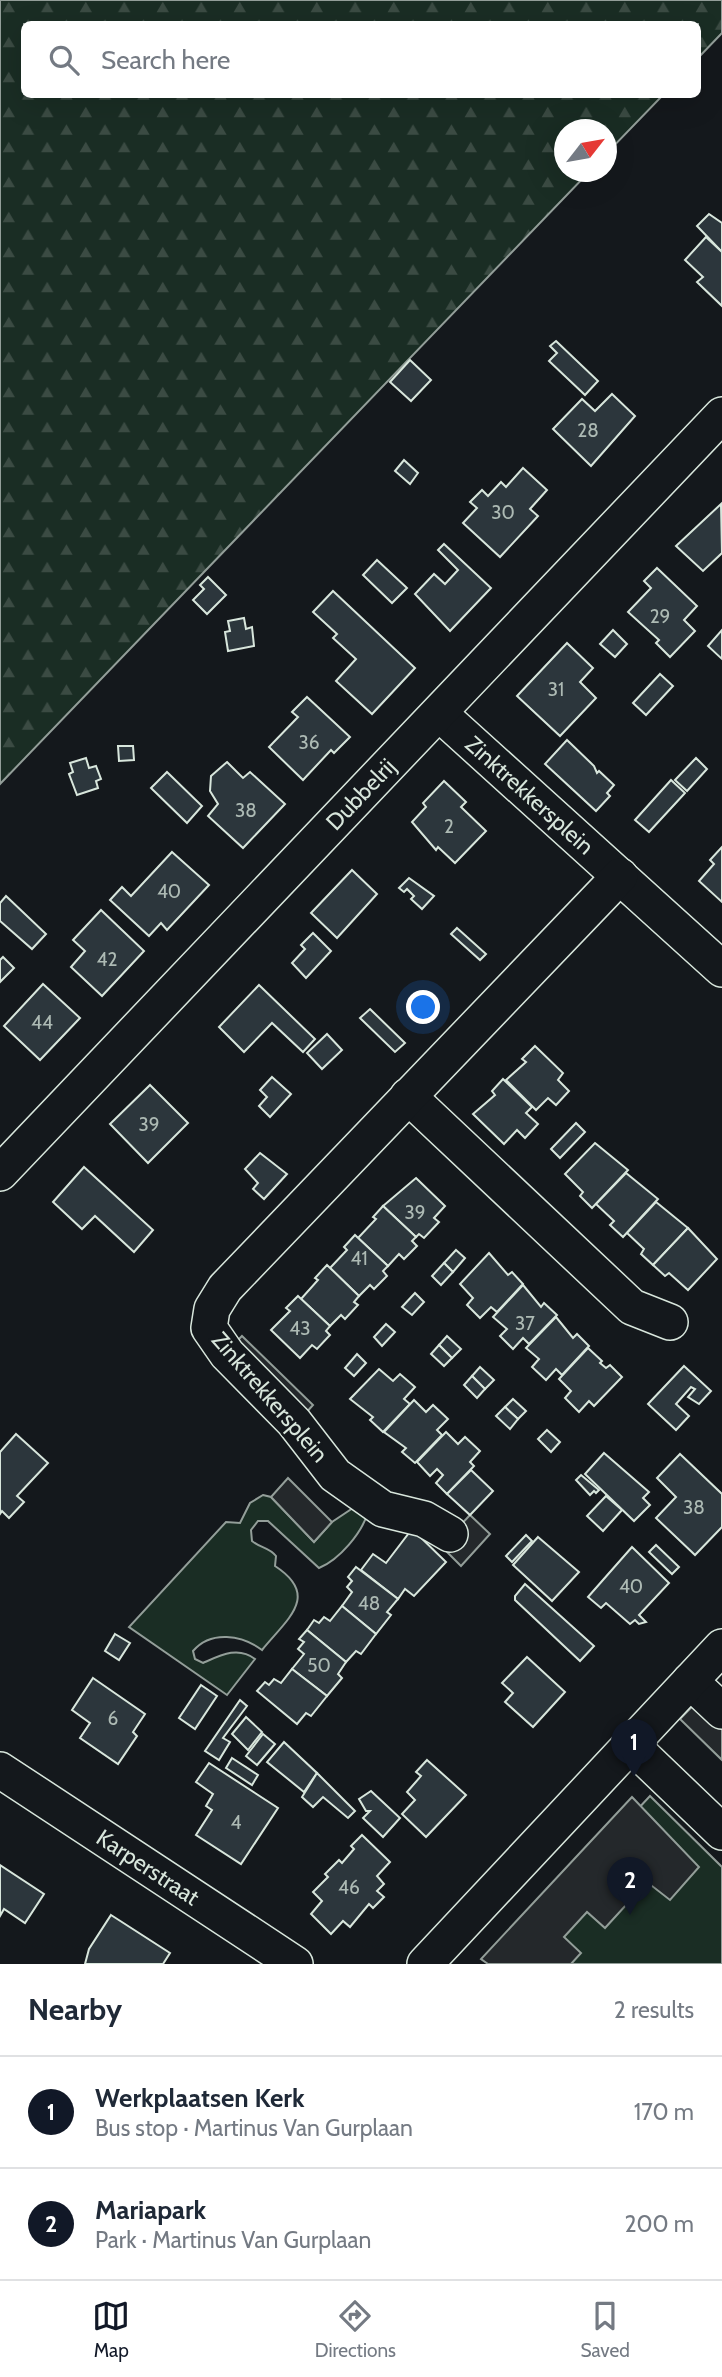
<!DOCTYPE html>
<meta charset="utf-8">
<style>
body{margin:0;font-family:Cabin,sans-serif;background:#f6f6f7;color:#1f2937}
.compass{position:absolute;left:554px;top:119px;width:63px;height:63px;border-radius:50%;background:#fff;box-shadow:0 7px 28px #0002;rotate:59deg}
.you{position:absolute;left:424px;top:1008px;width:24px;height:24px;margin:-18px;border:5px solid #fff;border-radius:50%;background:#1a73e8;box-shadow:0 0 0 10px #1a73e833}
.badge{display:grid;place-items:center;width:46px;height:46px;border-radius:50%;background:#111827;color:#fff;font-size:23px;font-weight:700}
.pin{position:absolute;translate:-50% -58px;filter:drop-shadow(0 2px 4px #0008)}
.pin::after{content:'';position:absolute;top:37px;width:24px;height:21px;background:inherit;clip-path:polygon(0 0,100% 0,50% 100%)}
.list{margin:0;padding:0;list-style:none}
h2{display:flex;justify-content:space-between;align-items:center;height:91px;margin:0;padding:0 28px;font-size:30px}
h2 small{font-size:23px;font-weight:400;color:#747a83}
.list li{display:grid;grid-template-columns:46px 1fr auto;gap:21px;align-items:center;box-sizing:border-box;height:112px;padding:0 28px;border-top:2px solid #e0e1e3}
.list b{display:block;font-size:26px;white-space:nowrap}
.list p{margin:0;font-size:23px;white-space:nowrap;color:#747a83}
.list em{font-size:23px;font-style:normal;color:#747a83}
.icon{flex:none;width:38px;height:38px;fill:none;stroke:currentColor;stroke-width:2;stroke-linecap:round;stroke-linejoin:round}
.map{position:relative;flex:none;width:722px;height:1964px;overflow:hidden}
.search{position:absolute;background:#fff;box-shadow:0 7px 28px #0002;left:21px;right:21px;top:21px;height:77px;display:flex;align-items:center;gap:18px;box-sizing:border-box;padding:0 24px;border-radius:10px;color:#747a83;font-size:26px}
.sheet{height:315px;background:#fff}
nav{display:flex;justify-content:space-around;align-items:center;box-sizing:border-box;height:98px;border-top:2px solid #e0e1e3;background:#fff;font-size:19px;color:#747a83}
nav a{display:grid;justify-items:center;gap:4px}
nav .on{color:#111827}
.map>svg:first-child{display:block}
.green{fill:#1a2d24;stroke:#939e99;stroke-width:2}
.forest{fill:url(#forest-firs);stroke:#939e99;stroke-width:2}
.parking{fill:#24282b;stroke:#939e99;stroke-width:2}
.building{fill:#2c363c;stroke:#d8e6dc;stroke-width:2}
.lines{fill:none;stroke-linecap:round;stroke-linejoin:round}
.minor-casing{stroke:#d8e6dc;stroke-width:38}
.minor{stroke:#14181c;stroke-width:35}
.labels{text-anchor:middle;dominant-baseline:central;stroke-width:5;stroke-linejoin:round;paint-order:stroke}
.number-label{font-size:19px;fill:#adbab4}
.street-label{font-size:23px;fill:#d8e6dc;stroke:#14181c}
</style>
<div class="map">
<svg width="722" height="1964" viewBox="0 0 722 1964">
<defs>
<pattern id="forest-firs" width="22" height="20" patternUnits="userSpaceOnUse" patternTransform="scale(1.75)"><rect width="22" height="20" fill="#1a2d24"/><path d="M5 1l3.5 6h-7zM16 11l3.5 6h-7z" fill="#3b4b43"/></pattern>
</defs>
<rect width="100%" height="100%" fill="#14181c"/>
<g class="green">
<path d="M263,1495L271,1497L314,1542L332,1522L359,1504L368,1512C362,1533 339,1560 319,1568L268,1521H258L251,1530L252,1541C260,1548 269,1547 276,1556L275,1566C321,1596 287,1619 262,1650C242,1635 211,1630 193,1651L195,1659L203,1663C221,1655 238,1646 255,1659L227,1695L129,1627L226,1522L240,1523L250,1503Z"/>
<polygon points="650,1796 722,1867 722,1964 493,1964"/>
</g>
<polygon class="forest" points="0,0 722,0 722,33 698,58 698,24 24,24 24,94 663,95 607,153 606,130 564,130 564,172 589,172 0,784"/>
<g class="parking">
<polygon points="242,1336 313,1405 305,1414 233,1345"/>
<polygon points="288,1478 332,1522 314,1542 271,1497"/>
<polygon points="470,1515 490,1534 461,1566 441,1546"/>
<polygon points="708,1690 722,1703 722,1760 680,1719"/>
<polygon points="632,1797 699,1867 670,1900 647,1882 605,1928 587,1912 564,1937 581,1953 571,1964 488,1964 481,1959"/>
</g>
<g class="building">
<polygon points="709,214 722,223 722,252 697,226"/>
<polygon points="706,237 722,252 722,306 697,282 703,277 685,260"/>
<polygon points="556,341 598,381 585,395 549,361 557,353 550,346"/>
<polygon points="410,360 431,380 411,401 390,382"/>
<polygon points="612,394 635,416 591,466 553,429 582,399 595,411"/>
<polygon points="404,460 418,473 410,484 395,471"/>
<polygon points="523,468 547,490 530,509 538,516 500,557 463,523 477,508 470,502 482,490 488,496 501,482 506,487"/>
<polygon points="721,504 722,553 703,571 676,546"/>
<polygon points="444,544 491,588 450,631 415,594 434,574 445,584 458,570 438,550"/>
<polygon points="377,560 407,588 392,603 363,575"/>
<polygon points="657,568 697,606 684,620 695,631 670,657 656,643 659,640 628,612 651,588 644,581"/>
<polygon points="208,577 226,595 207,614 193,600 204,589 200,585"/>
<polygon points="333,591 415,668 372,714 336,681 356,659 333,638 337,634 313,612"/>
<polygon points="244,618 246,629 252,627 254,646 228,651 225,632 230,631 228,621"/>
<polygon points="613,630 627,644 615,657 600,644"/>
<polygon points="722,630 722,659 708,646"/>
<polygon points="567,643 593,668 580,682 596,698 560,736 517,696"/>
<polygon points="660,674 673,686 646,715 633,703"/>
<polygon points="307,697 350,737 334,753 331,750 303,780 269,747 298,717 292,712"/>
<polygon points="567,740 594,766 597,773 599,771 614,785 607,793 610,796 596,811 545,764"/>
<polygon points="118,746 133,746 134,760 119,761"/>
<polygon points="86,758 89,768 96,766 101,779 96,781 98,788 77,795 69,774 73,772 70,763"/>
<polygon points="696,758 707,769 687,791 675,780"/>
<polygon points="227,762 243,778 250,772 285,804 243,848 208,816 218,804 210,791 211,776"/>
<polygon points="167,772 202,806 187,823 151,788"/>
<polygon points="671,780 685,793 649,832 635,820"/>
<polygon points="444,781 466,802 461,807 486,831 455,863 438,847 436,850 412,822 426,807 423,803"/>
<polygon points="722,847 722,902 699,881 714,864 710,860"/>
<polygon points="172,852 209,885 167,930 161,923 149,936 110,900 122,887 131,896"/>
<polygon points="352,870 377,894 337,938 311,913"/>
<polygon points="409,878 434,896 422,909 411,899 414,896 407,889 404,892 399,888"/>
<polygon points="6,896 46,934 32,949 0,921 0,903"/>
<polygon points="101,910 144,951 102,996 71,967 85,951 73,940"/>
<polygon points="457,928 486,954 480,960 451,934"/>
<polygon points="313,933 331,951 306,978 292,963 305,949 301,945"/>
<polygon points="3,957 14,968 0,982 0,960"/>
<polygon points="43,984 80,1018 40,1060 4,1026"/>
<polygon points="259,985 315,1039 303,1052 272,1023 244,1052 219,1027"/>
<polygon points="370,1009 405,1043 395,1052 360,1018"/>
<polygon points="327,1034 342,1050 322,1069 307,1053"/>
<polygon points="535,1046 563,1073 558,1080 569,1091 556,1105 548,1098 536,1110 506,1080 526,1062 522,1059"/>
<polygon points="272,1077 291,1094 270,1117 259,1106 267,1097 260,1090"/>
<polygon points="503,1079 532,1107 526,1113 538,1124 525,1138 517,1130 504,1144 473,1114 495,1095 492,1091"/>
<polygon points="150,1085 188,1123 148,1163 110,1124"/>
<polygon points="576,1123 585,1132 560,1158 551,1149"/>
<polygon points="595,1143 628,1170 592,1208 580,1196 583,1192 565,1174"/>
<polygon points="260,1153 287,1174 264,1199 253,1189 258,1183 245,1169"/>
<polygon points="84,1167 153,1230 134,1252 95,1216 82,1229 53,1202"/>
<polygon points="626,1173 658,1199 623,1237 610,1225 614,1221 596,1204"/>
<polygon points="416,1178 445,1206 434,1218 439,1222 424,1238 419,1234 416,1237 383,1206"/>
<polygon points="656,1202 688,1228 653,1265 641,1254 644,1249 627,1233"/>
<polygon points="383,1206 416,1237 412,1241 417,1246 404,1259 399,1254 388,1266 358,1238 376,1219 373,1217"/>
<polygon points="688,1228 717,1259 688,1290 669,1273 665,1276 653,1265"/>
<polygon points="355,1235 388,1266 383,1271 387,1276 374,1289 370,1285 359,1296 330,1268 347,1250 344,1247"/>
<polygon points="456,1250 465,1258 453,1272 444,1263"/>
<polygon points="489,1253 508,1275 512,1272 523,1284 497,1312 491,1307 480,1318 467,1305 473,1298 460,1284"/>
<polygon points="444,1263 453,1272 441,1285 432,1276"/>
<polygon points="327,1265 359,1296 354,1302 358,1305 345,1319 341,1315 330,1326 301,1299 318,1280 315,1278"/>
<polygon points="523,1285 541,1307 544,1303 557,1315 529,1344 523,1338 513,1349 500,1336 507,1329 493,1317"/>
<polygon points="415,1293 424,1302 412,1315 402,1307"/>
<polygon points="298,1296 330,1326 326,1331 330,1335 317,1349 312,1345 300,1358 271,1330 290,1311 286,1308"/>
<polygon points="556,1317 573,1338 577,1334 589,1346 562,1375 556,1369 546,1380 532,1367 539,1359 526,1348"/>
<polygon points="386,1324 395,1332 382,1346 374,1337"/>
<polygon points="447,1336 461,1349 452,1358 439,1345"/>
<polygon points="439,1345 452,1358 444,1366 431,1354"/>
<polygon points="588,1348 602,1361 600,1363 606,1368 610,1365 622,1377 594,1406 589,1401 579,1412 565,1398 571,1391 559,1379"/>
<polygon points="357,1354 366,1363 354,1376 345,1368"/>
<polygon points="684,1366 711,1391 699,1404 688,1397 695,1389 691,1387 676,1404 689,1416 676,1430 648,1404"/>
<polygon points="480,1367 494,1380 485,1389 472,1376"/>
<polygon points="379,1369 393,1381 400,1374 415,1387 404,1399 410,1404 383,1432 370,1420 373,1417 350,1399"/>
<polygon points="472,1376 485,1389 477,1398 464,1385"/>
<polygon points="513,1399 526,1411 518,1419 505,1407"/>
<polygon points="414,1400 426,1412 433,1405 448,1419 437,1430 442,1435 415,1463 402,1452 406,1448 384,1432"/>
<polygon points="505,1407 518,1419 510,1429 496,1416"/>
<polygon points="547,1430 560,1442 551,1452 538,1439"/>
<polygon points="446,1432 458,1444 465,1437 480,1451 470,1462 474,1466 447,1494 436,1483 443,1475 437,1469 430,1476 417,1462"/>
<polygon points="16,1434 48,1463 17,1496 24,1502 9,1518 2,1511 0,1514 0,1452"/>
<polygon points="604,1453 649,1492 643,1498 650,1505 634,1521 585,1474"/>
<polygon points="680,1454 722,1494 722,1527 695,1555 656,1518 676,1497 657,1478"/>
<polygon points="471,1470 493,1491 470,1515 447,1494"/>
<polygon points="581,1475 599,1490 596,1493 594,1491 590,1495 576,1480"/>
<polygon points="606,1496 622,1510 603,1531 587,1516"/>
<polygon points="412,1529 446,1562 414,1596 405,1589 398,1599 361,1570 373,1554 386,1563"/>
<polygon points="526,1535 532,1541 512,1562 506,1556"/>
<polygon points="538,1537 579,1572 552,1601 513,1565"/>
<polygon points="656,1545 679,1567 672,1574 649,1552"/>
<polygon points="632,1547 669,1583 639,1615 646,1622 639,1624 635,1620 630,1624 606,1603 601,1608 588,1597"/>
<polygon points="356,1567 398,1599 387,1612 391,1615 376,1634 342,1606 352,1592 347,1587 352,1581 348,1577"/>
<polygon points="525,1584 594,1646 580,1661 515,1600 515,1596"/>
<polygon points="342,1606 376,1634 361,1654 356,1651 346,1662 307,1630 314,1620 319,1623 324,1617 330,1621"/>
<polygon points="307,1630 346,1662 338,1674 342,1678 327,1696 292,1669 304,1654 298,1649 304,1642 299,1639"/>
<polygon points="115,1634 130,1643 119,1660 105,1651"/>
<polygon points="527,1657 565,1692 533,1727 505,1702 513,1693 502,1683"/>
<polygon points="292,1669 327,1696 311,1716 306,1713 297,1724 257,1691 265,1682 269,1685 274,1679 281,1683"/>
<polygon points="93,1678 145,1714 133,1732 137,1736 118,1764 80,1738 90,1723 72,1710"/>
<polygon points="201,1685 217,1696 195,1729 179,1718"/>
<polygon points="240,1700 247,1706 223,1738 230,1742 219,1760 205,1751"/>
<polygon points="246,1717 262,1732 248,1750 232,1734"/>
<polygon points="263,1734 275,1744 257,1765 246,1756"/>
<polygon points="284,1742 317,1773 304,1792 267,1762"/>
<polygon points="232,1758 258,1775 252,1785 226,1768"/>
<polygon points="427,1760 466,1795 426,1837 402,1814 415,1800 407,1792 421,1776 416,1772"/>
<polygon points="209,1763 278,1808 241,1864 196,1835 212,1810 206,1806 213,1794 196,1782"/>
<polygon points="317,1773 355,1811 348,1818 323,1797 313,1807 302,1797"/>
<polygon points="371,1791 400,1818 383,1837 363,1818 370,1811 366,1811 359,1799"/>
<polygon points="362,1835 390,1862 377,1876 384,1884 377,1891 384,1897 373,1908 369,1904 350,1927 343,1921 331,1934 311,1914 322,1901 313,1892 328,1877 325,1874 339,1860 342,1863 354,1849 351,1846"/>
<polygon points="0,1865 44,1894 25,1923 4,1909 0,1916"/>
<polygon points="111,1915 170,1953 163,1964 85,1964 89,1949"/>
</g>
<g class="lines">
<g class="minor-casing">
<g id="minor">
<path id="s1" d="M440,714L722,969"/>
<polyline points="408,1096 632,1307 670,1322"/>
<path id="s2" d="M0,1173L722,415"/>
<polyline points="450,1534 424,1519 383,1509 335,1475 294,1422 227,1354 209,1328 212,1309 225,1288 620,876"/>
<polyline points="690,1681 722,1711"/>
<polyline points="630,1744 722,1832"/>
<path id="s3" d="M0,1770L295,1964"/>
<polyline points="425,1964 722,1647"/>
</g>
</g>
<use href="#minor" class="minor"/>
</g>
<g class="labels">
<g class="number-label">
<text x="588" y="430">28</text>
<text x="503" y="512">30</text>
<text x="660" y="616">29</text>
<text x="556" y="689">31</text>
<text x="309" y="742">36</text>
<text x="246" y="810">38</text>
<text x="449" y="826">2</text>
<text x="169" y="891">40</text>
<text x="107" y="959">42</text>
<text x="42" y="1022">44</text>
<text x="149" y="1124">39</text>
<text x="415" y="1212">39</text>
<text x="359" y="1258">41</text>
<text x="525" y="1323">37</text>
<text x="300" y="1328">43</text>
<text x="694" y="1507">38</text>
<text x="631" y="1586">40</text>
<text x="369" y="1603">48</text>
<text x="319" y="1665">50</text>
<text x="113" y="1718">6</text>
<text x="236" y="1822">4</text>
<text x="349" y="1887">46</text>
</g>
<g class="street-label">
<text stroke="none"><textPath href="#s2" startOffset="523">Dubbelrij</textPath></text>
<text stroke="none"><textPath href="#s1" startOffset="121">Zinktrekkersplein</textPath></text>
<text transform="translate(270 1397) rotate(49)">Zinktrekkersplein</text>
<text stroke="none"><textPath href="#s3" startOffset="177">Karperstraat</textPath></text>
</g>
</g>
</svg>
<svg class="compass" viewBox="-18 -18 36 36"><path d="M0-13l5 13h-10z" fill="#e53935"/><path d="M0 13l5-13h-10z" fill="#747a83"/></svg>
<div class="you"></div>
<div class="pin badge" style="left:634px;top:1777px">1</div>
<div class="pin badge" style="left:630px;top:1915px">2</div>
<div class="search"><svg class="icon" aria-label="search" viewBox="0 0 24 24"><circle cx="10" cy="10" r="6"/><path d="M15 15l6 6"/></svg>Search here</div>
</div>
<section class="sheet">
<h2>Nearby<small>2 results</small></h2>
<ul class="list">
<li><span class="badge">1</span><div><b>Werkplaatsen Kerk</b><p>Bus stop · Martinus Van Gurplaan</p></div><em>170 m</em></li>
<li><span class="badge">2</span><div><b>Mariapark</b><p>Park · Martinus Van Gurplaan</p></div><em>200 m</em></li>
</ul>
</section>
<nav>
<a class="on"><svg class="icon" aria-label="map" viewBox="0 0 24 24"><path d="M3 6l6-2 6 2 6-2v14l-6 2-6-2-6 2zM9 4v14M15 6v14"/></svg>Map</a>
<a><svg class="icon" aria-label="directions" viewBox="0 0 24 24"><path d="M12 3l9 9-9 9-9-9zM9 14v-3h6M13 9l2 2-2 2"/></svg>Directions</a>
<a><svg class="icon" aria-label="saved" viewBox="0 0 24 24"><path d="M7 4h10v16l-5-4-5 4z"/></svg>Saved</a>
</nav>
